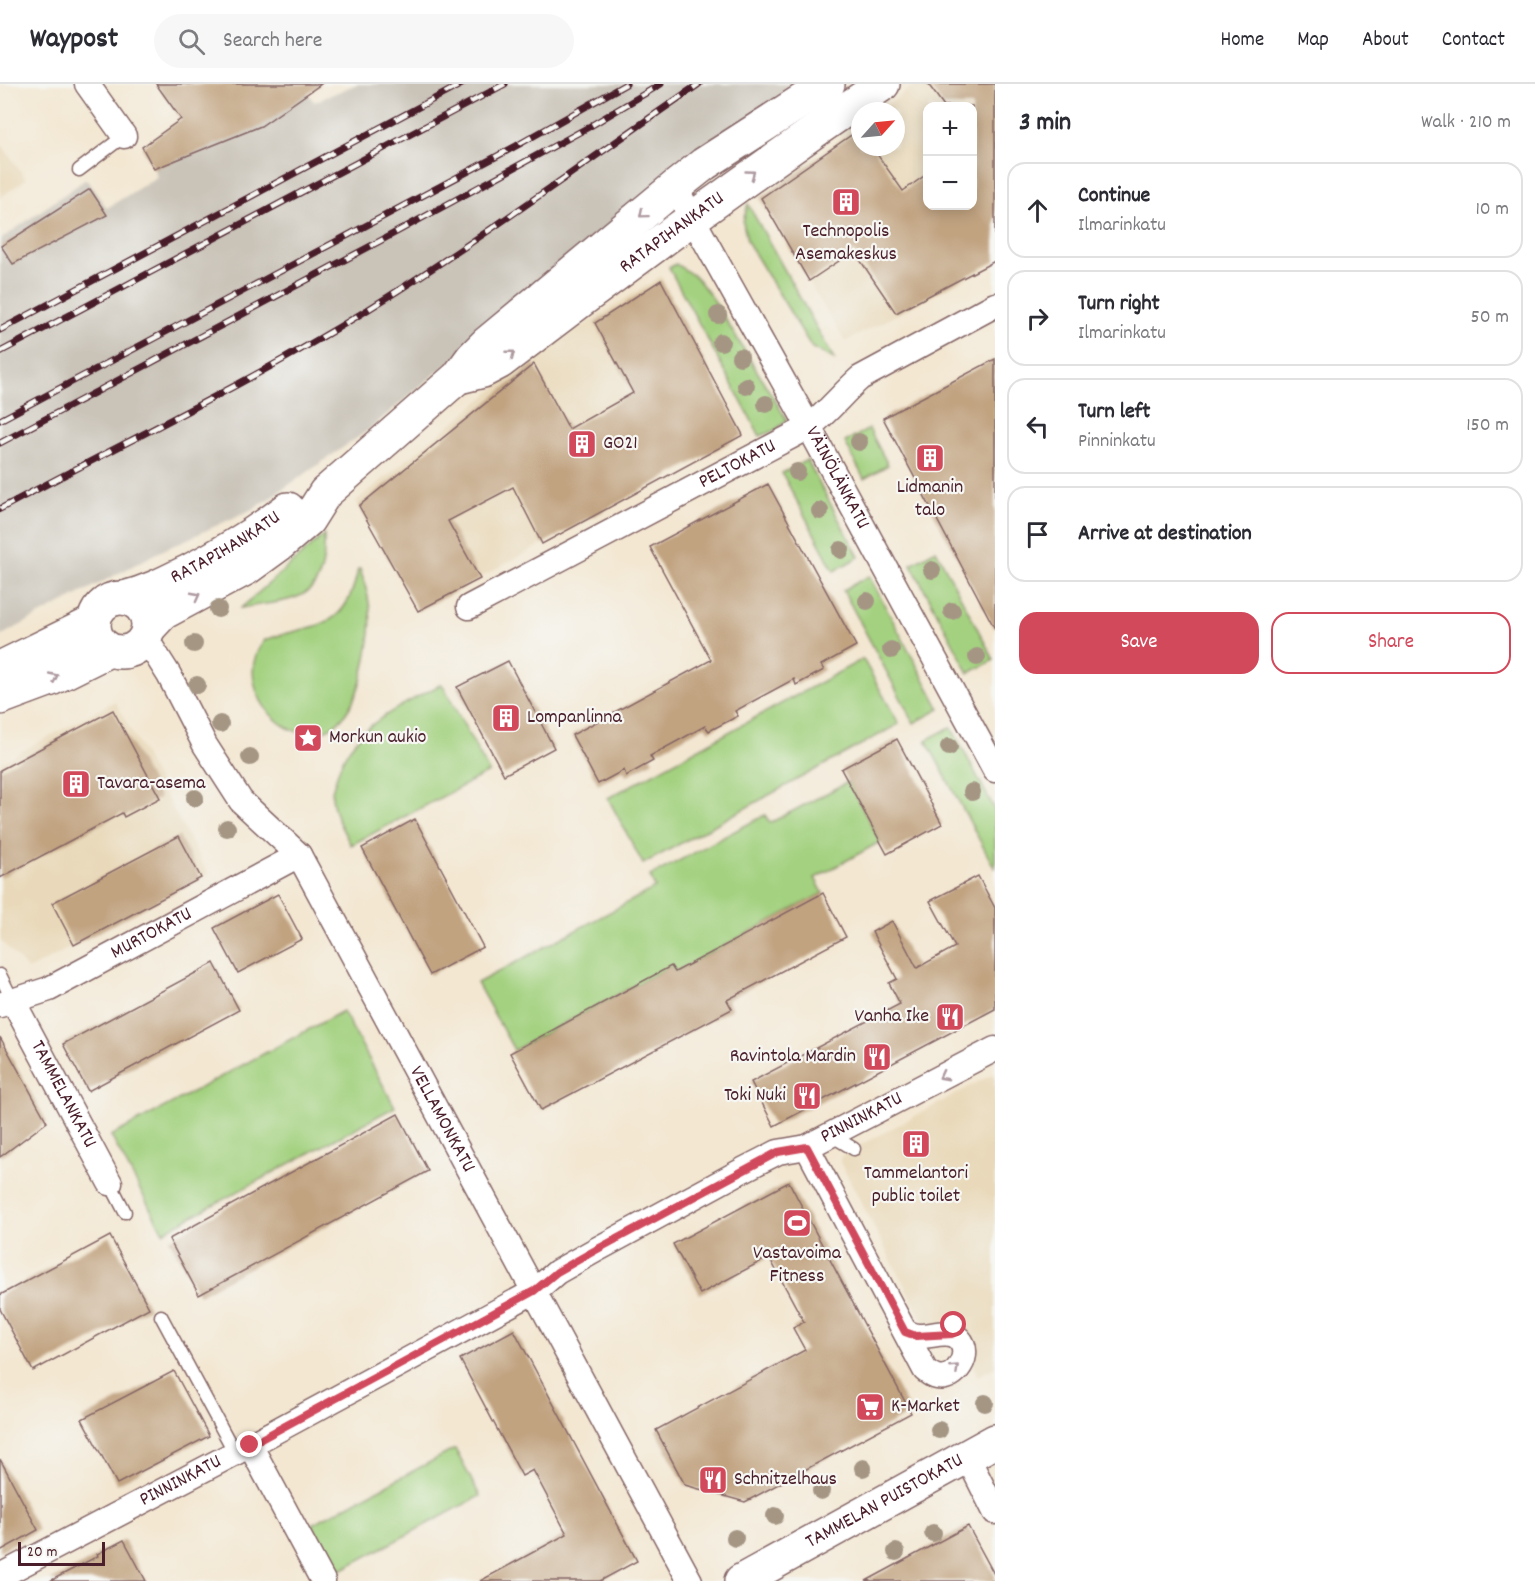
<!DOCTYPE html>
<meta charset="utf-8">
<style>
body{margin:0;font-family:Dekko,sans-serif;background:#f7f7f7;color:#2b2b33}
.controls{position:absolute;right:18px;top:18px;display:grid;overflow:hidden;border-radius:12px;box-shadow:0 3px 15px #0003}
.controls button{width:54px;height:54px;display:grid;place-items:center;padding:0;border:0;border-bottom:2px solid #e1e1e2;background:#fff;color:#2b2b33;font:30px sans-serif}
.compass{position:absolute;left:851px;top:18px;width:54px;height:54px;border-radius:50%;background:#fff;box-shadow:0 3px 15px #0003;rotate:63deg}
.scale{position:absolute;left:18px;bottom:15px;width:87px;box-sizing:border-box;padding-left:6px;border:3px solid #4a1f2b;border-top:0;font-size:16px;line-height:21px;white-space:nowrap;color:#4a1f2b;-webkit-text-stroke:4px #f6f6f2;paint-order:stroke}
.stop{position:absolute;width:18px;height:18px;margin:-14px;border:4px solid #d1495b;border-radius:50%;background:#fff}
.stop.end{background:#d1495b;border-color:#fff;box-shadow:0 2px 6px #0008}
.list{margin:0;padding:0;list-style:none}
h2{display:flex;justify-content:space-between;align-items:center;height:78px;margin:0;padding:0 24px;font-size:26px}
h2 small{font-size:20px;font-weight:400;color:#7c7c81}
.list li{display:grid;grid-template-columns:39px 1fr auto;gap:18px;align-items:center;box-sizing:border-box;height:96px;margin:0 12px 12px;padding:0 12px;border:2px solid #e1e1e2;border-radius:18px}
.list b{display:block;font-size:22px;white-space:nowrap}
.list p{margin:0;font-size:20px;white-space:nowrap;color:#7c7c81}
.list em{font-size:20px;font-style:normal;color:#7c7c81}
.actions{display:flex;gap:12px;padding:18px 24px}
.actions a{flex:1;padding:14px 0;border:2px solid #d1495b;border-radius:18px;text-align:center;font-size:21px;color:#d1495b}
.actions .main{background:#d1495b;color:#fff}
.icon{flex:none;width:33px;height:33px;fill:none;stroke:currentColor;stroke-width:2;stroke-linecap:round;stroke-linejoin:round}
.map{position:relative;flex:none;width:995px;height:1497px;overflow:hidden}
header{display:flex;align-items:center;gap:36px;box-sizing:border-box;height:84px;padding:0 30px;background:#fff;border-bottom:2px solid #e1e1e2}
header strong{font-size:28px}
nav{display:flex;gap:33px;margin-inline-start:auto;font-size:21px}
.search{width:420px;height:54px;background:#f7f7f7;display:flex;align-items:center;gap:15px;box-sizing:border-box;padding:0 21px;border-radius:33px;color:#7c7c81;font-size:22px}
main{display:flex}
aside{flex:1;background:#fff}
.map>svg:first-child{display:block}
.built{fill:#e9d9ba;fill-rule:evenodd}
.industrial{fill:#c9c3b8}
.green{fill:#a3d17f;stroke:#767855;stroke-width:1.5}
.building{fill:#c1a380}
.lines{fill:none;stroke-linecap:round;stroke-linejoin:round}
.lane-casing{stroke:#856565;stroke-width:15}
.street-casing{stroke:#856565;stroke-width:27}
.secondary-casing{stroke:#856565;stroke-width:36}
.primary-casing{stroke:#856565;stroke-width:36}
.lane{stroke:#fff;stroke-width:12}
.street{stroke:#fff;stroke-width:24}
.secondary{stroke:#fff;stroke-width:33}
.primary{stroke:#fff;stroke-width:33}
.rail-casing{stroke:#4a1f2b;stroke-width:7}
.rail{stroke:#f6f6f2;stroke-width:4.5;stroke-dasharray:14;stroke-linecap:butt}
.tree{fill:#a59684}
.oneway{stroke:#ae9aa0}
.route{stroke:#d1495b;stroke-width:8}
.labels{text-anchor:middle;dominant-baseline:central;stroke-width:4.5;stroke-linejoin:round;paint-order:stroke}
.poi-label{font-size:20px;fill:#4a1f2b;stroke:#f6f6f2;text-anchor:start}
.street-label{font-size:20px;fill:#4a1f2b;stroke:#f6f6f2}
</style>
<header>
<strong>Waypost</strong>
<div class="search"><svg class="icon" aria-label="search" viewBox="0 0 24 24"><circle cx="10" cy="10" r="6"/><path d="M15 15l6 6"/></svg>Search here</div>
<nav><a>Home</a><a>Map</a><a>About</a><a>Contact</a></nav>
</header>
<main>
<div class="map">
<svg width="995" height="1497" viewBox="0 0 995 1497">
<rect width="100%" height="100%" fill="#f6f6f2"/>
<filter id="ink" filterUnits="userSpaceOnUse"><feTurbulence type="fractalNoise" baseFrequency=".0167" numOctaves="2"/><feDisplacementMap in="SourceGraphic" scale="12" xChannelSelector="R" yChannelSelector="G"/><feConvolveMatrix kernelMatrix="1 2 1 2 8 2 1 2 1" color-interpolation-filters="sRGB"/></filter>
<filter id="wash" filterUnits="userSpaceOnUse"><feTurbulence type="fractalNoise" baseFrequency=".008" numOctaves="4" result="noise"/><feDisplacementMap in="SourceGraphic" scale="24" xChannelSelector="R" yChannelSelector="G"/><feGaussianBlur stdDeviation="1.35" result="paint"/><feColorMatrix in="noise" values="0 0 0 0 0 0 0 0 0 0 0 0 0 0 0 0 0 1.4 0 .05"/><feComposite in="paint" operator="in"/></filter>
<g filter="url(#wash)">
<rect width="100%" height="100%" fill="#f3e7d2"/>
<g class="built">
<path d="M916,0H995V179L845,258L758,114L860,40V63H896V27H879ZM928,22H972V122H928Z"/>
<polygon points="0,58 26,95 0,114"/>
<polygon points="661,192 743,352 418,527 356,417 530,276"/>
<polygon points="115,617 208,790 28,886 0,856 0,679"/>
<polygon points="995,989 995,1283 978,1292 973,1282 976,1271 975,1260 969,1250 928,1241 923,1237 840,1078 841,1072 848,1068"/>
</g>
<polygon class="industrial" points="357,0 808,0 690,76 367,347 257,423 157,469 0,552 0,156 86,95 107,124 157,93 154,85 261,42 308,9 314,18"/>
<g class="green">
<polygon points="748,120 834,275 812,264 747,157 743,138"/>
<polygon points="676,180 697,194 713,215 787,336 775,346 760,352 669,184"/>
<polygon points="869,345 888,381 864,395 845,358"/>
<polygon points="807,376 859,473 834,487 782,389"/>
<path d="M324,451C327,520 296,514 241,524Z"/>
<polygon points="936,466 994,576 969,589 911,480"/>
<path d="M358,485H360C374,525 373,543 364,584C335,718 216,615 265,556C315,538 346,550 358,485Z"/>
<polygon points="869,492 940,625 914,639 843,506"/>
<polygon points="863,575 899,640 643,780 608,714"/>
<path d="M442,600L489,688L351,761C342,745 332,728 332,709C332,704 336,697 337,691C351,642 401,622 442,600Z"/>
<polygon points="951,643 995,726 995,785 926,656"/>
<polygon points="848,698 880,758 815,794 823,809 675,888 671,882 514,966 477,899 655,804 650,792 765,731 770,739"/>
<polygon points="343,927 395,1023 163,1148 111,1052"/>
<polygon points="455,1365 480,1412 337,1488 312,1440"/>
</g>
<g id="blocks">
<g class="building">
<polygon points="156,0 321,0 261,42 154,85 142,63 181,35"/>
<polygon points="928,0 995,0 995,177 896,229 854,167 809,197 761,114 860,45 860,63 872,63 903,107 927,90 927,122 972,122 972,22 944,22"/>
<polygon points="90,105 107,131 13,180 1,162"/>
<polygon points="661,196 743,351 542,460 513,403 448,437 480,495 418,527 359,422 534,280 569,345 633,309 595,239"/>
<polygon points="995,275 995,545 883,334"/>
<polygon points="768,400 856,562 821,581 824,586 796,601 794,595 735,627 738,632 709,647 705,642 650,672 653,677 626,692 624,686 598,700 572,651 711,576 650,463"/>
<polygon points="508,577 554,664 504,691 457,603"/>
<polygon points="113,626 160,714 124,733 122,729 0,794 0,686"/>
<polygon points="897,655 942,740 887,770 841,685"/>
<polygon points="415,735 483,863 430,891 362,764"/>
<polygon points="179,752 201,794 74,861 52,819"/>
<polygon points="978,792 995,824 995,925 774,1042 751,998 900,920 889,899 897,895 872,848 892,837 917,884 955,863 930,817"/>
<polygon points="823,809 846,853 727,916 732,925 541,1026 510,969 671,882 675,888"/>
<polygon points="278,810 302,855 238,889 214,844"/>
<polygon points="214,879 239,926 88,1007 63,960"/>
<polygon points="0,953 47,1038 0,1073"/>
<polygon points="398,1030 428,1087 199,1211 169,1155"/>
<polygon points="789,1098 911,1329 745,1418 685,1401 656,1346 805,1266 793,1244 804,1238 769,1173 700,1210 673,1160"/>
<polygon points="110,1152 149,1224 33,1287 0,1225 0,1211"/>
<polygon points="514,1246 637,1477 600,1497 480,1497 567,1450 533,1386 522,1392 460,1275"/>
<polygon points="174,1287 209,1352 117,1400 82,1335"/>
<polygon points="0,1375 38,1446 0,1467"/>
<polygon points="968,1442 995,1492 995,1497 866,1497"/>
<polygon points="124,1456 146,1497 50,1497 98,1472 97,1470"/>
</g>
</g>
</g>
<g filter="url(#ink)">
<use href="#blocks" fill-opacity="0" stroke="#856565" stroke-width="1.5"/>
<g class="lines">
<g class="lane-casing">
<g id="lane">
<polyline points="79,86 124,52"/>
<polyline points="0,891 13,917"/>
<polyline points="831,1051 854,1065"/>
<polyline points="110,1099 125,1128"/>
<polyline points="161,1232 235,1369"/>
</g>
</g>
<g class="street-casing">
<g id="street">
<polyline points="87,0 124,52"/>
<path id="s1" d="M675,103L809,343L995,686"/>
<path id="s2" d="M469,523L809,343C828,328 842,310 860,294L995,221"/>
<path id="s3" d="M145,553L169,591L205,661L241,717L299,771L690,1497"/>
<path id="s4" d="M13,917L110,1099"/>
<path id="s5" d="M0,921L49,905L299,771"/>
<path d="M807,1063L925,1286C929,1289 932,1292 937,1293C956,1297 973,1270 959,1255C948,1244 931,1253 918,1252C914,1252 909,1249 905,1248"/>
<polyline points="250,1361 323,1497"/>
<polyline points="967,1372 995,1428"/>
<path id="s6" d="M0,1492L235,1369L535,1207L557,1188L594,1167L743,1086L778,1068L807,1063L995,965"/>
</g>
</g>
<g class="secondary-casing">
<g id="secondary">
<path id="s7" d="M741,1497L995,1357"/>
</g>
</g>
<g class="primary-casing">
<g id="primary">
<path id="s8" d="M463,292L483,287L500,278C625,182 753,89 883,0"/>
<path id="s9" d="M124,514C148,508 167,498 189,487C224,469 256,449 288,425"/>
<circle cx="121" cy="541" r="27"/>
<polyline points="148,545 163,529 247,484 280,460 308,436 325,409 458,293 472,274 487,259 675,103 704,80 828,0"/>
<polyline points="0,584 94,538"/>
<polyline points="0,614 51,595 109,566"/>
</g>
</g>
<use href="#lane" class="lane"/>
<use href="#street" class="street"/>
<use href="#secondary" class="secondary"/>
<use href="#primary" class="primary"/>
<g class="rail-casing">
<g id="rail">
<polyline points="0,246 462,0"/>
<polyline points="0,268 505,0"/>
<polyline points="0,336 516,62 626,0"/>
<polyline points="0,359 380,157 587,44 661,0"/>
<path d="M0,425C121,360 247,300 364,228C479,157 588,76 699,0"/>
</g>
</g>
<use href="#rail" class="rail"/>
</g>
<g class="tree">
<circle cx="718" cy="231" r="9"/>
<circle cx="721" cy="258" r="9"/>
<circle cx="740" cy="273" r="9"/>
<circle cx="746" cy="302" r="9"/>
<circle cx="766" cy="320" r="9"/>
<circle cx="859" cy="358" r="9"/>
<circle cx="797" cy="388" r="9"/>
<circle cx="820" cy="427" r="9"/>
<circle cx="841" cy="466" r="9"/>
<circle cx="932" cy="486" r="9"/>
<circle cx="867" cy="517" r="9"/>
<circle cx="218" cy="525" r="9"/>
<circle cx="952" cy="527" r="9"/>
<circle cx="194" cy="560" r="9"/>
<circle cx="891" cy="566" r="9"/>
<circle cx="977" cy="573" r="9"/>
<circle cx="197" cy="601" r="9"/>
<circle cx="220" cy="640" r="9"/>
<circle cx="949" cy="663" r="9"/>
<circle cx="250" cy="673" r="9"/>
<circle cx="972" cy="708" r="9"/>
<circle cx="195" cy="714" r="9"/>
<circle cx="227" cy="744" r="9"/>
<circle cx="985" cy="1319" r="9"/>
<circle cx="939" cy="1346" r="9"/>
<circle cx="863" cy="1384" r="9"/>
<circle cx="821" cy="1407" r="9"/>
<circle cx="775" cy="1432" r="9"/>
<circle cx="933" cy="1449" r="9"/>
<circle cx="735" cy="1454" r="9"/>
<circle cx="896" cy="1468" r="9"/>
</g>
<defs><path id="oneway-chevron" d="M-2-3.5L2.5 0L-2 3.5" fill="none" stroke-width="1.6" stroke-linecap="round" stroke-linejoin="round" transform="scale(1.5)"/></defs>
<g class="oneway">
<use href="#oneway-chevron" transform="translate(751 90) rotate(-36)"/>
<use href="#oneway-chevron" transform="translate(643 130) rotate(140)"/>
<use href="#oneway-chevron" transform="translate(511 270) rotate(-38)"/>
<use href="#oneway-chevron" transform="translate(196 512) rotate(-28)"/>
<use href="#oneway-chevron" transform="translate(54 593) rotate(-25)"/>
<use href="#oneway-chevron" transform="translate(943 992) rotate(152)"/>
<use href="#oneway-chevron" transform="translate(955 1284) rotate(-43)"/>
</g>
</g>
<g class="lines" filter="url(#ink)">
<polyline class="route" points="250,1361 534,1207 557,1188 594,1167 778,1068 807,1063 905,1248 916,1252 952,1250 954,1241"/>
</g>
<defs>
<g id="building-square" transform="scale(1.5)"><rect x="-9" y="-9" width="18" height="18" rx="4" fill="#d1495b" stroke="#f6f6f2"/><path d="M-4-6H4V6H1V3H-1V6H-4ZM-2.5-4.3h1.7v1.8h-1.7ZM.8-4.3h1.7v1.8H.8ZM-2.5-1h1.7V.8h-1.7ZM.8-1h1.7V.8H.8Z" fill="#fff"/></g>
<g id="sight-square" transform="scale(1.5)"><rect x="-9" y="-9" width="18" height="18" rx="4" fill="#d1495b" stroke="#f6f6f2"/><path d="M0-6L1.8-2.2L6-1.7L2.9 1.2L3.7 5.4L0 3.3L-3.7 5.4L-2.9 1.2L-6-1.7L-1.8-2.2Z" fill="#fff"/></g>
<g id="restaurant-square" transform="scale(1.5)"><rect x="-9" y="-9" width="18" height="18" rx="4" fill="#d1495b" stroke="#f6f6f2"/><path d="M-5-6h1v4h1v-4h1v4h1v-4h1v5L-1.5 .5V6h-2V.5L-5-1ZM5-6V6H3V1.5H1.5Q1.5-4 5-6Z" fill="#fff"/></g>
<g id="stadium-square" transform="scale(1.5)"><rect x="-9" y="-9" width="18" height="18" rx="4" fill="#d1495b" stroke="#f6f6f2"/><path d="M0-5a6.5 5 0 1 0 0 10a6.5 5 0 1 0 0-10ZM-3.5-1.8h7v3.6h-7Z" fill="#fff"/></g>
<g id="supermarket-square" transform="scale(1.5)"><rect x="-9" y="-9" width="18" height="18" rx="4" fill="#d1495b" stroke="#f6f6f2"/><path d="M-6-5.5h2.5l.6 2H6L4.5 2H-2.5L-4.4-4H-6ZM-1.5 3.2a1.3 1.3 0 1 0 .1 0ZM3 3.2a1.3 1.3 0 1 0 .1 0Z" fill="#fff"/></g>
</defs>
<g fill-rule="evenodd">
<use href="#building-square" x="846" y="118"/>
<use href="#building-square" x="582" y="360"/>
<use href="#building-square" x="930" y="374"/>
<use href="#building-square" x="506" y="634"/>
<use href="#sight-square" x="308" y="654"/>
<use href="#building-square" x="76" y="700"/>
<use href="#restaurant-square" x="950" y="933"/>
<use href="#restaurant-square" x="877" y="973"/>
<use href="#restaurant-square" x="807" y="1012"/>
<use href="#building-square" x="916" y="1060"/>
<use href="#stadium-square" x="797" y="1139"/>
<use href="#supermarket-square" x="870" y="1323"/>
<use href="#restaurant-square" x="713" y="1396"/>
</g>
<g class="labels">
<g class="poi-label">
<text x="846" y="148" text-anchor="middle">Technopolis<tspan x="846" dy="23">Asemakeskus</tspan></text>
<text x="603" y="360">GO21</text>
<text x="930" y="404" text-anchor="middle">Lidmanin<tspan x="930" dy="23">talo</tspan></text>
<text x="527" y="634">Lompanlinna</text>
<text x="329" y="654">Morkun aukio</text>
<text x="97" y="700">Tavara-asema</text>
<text x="929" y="933" text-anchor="end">Vanha Ike</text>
<text x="856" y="973" text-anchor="end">Ravintola Mardin</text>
<text x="786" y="1012" text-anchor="end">Toki Nuki</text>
<text x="916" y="1090" text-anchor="middle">Tammelantori<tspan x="916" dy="23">public toilet</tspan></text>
<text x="797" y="1170" text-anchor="middle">Vastavoima<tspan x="797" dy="23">Fitness</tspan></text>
<text x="891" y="1323">K-Market</text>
<text x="734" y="1396">Schnitzelhaus</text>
</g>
<g class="street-label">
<text stroke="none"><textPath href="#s8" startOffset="255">RATAPIHANKATU</textPath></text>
<text stroke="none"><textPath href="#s2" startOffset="304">PELTOKATU</textPath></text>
<text stroke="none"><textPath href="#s1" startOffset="333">VÄINÖLÄNKATU</textPath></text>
<text stroke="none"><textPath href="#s9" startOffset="114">RATAPIHANKATU</textPath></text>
<text stroke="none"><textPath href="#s5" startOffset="168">MURTOKATU</textPath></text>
<text stroke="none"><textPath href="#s4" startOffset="106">TAMMELANKATU</textPath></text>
<text stroke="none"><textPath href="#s3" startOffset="570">VELLAMONKATU</textPath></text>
<text stroke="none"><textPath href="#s6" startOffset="978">PINNINKATU</textPath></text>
<text stroke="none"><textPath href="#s6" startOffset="204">PINNINKATU</textPath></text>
<text stroke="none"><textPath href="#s7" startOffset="164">TAMMELAN PUISTOKATU</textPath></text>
</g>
</g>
</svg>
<div class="controls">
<button>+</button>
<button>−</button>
</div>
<svg class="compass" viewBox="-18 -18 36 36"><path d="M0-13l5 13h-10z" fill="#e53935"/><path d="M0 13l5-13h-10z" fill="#7c7c81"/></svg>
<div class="scale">20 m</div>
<div class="stop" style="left:954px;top:1241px"></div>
<div class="stop end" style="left:250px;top:1361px"></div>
</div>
<aside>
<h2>3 min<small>Walk · 210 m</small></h2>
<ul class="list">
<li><svg class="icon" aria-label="ahead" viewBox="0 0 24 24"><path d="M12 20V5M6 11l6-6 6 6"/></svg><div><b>Continue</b><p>Ilmarinkatu</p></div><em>10 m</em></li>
<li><svg class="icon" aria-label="right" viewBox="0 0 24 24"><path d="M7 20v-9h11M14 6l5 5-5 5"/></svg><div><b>Turn right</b><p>Ilmarinkatu</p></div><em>50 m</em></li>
<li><svg class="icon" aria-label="left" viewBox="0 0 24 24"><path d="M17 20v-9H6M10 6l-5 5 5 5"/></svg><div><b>Turn left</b><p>Pinninkatu</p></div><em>150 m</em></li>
<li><svg class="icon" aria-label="arrive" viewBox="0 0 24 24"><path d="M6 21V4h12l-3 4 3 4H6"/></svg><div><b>Arrive at destination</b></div></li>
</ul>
<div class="actions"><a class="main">Save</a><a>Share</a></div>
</aside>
</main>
